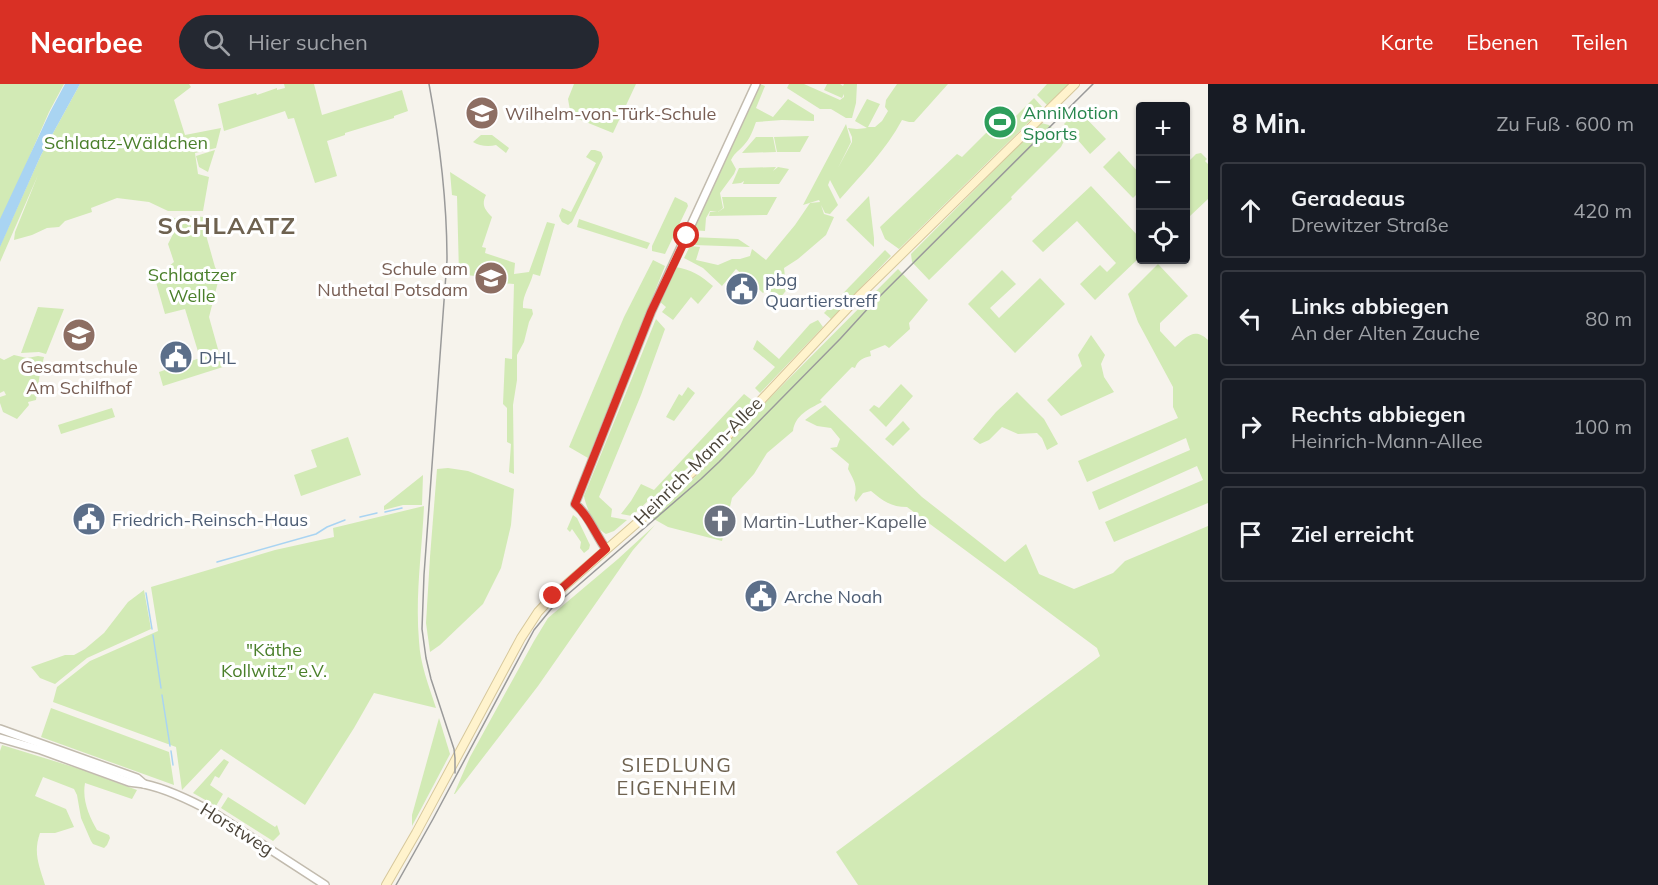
<!DOCTYPE html>
<html lang="de">
<meta charset="utf-8">
<style>
body{margin:0;font-family:Mulish,sans-serif;background:#242831;color:#f1f3f6}
.controls{position:absolute;right:18px;top:18px;display:grid;overflow:hidden;border-radius:6px;box-shadow:0 2px 4px #0004}
.controls button{width:54px;height:54px;display:grid;place-items:center;padding:0;border:0;border-bottom:2px solid #363941;background:#171b24;color:#f1f3f6;font:30px sans-serif}
.stop{position:absolute;width:18px;height:18px;margin:-14px;border:4px solid #d93025;border-radius:50%;background:#fff}
.stop.end{background:#d93025;border-color:#fff;box-shadow:0 2px 6px #0008}
.list{margin:0;padding:0;list-style:none}
h2{display:flex;justify-content:space-between;align-items:center;height:78px;margin:0;padding:0 24px;font-size:26px}
h2 small{font-size:20px;font-weight:400;color:#9ea1a6}
.list li{display:grid;grid-template-columns:39px 1fr auto;gap:18px;align-items:center;box-sizing:border-box;height:96px;margin:0 12px 12px;padding:0 12px;border:2px solid #363941;border-radius:6px}
.list b{display:block;font-size:22px;white-space:nowrap}
.list p{margin:0;font-size:20px;white-space:nowrap;color:#9ea1a6}
.list em{font-size:20px;font-style:normal;color:#9ea1a6}
.icon{flex:none;width:33px;height:33px;fill:none;stroke:currentColor;stroke-width:2;stroke-linecap:round;stroke-linejoin:round}
.map{position:relative;flex:none;width:1208px;height:801px;overflow:hidden}
header{display:flex;align-items:center;gap:36px;box-sizing:border-box;height:84px;padding:0 30px;background:#d93025;color:#fff}
header strong{font-size:28px}
nav{display:flex;gap:33px;margin-inline-start:auto;font-size:21px}
.search{width:420px;height:54px;background:#242831;display:flex;align-items:center;gap:15px;box-sizing:border-box;padding:0 21px;border-radius:33px;color:#9ea1a6;font-size:22px}
main{display:flex}
aside{flex:1;background:#171b24}
.map>svg:first-child{display:block}
.green{fill:#d2eab5}
.water{fill:#a9d4f2}
.lines{fill:none;stroke-linecap:round;stroke-linejoin:round}
.stream{stroke:#a9d4f2;stroke-width:1.5}
.tertiary-casing{stroke:#c2bbae;stroke-width:10}
.secondary-casing{stroke:#d6c79b;stroke-width:10}
.tertiary{stroke:#fff;stroke-width:7}
.secondary{stroke:#fff3cd;stroke-width:8}
.tram{stroke:#9a9a9a;stroke-width:1.5}
.route{stroke:#d93025;stroke-width:8}
.labels{text-anchor:middle;dominant-baseline:central;stroke-width:6;stroke-linejoin:round;paint-order:stroke}
.leisure-label{font-size:18px;fill:#27864d;stroke:#fff;text-anchor:start}
.education-label{font-size:18px;fill:#785e54;stroke:#fff;text-anchor:start}
.park-label{font-size:18px;fill:#4a7f2a;stroke:#fff}
.service-label{font-size:18px;fill:#4e5e75;stroke:#fff;text-anchor:start}
.street-label{font-size:18px;fill:#4b4439;stroke:#fff}
.worship-label{font-size:18px;fill:#5b616d;stroke:#fff;text-anchor:start}
.neighbourhood-label{font-size:20px;letter-spacing:1.5px;fill:#6e6250;stroke:#fff}
.district-label{font-size:24px;font-weight:bold;letter-spacing:1.5px;fill:#6e6250;stroke:#fff}
</style>
<header>
<strong>Nearbee</strong>
<div class="search"><svg class="icon" aria-label="search" viewBox="0 0 24 24"><circle cx="10" cy="10" r="6"/><path d="M15 15l6 6"/></svg>Hier suchen</div>
<nav><a>Karte</a><a>Ebenen</a><a>Teilen</a></nav>
</header>
<main>
<div class="map">
<svg width="1208" height="801" viewBox="0 0 1208 801">
<rect width="100%" height="100%" fill="#f6f3ec"/>
<g class="green">
<polygon points="0,0 64,0 49,28 0,140"/>
<polygon points="80,0 189,0 191,3 174,16 185,51 221,44 216,64 195,69 198,90 209,93 203,127 168,127 149,118 117,114 91,124 92,128 65,137 59,143 47,144 32,151 14,156 15,148 38,91 0,178 0,162 22,113 41,71"/>
<polygon points="284,0 314,0 322,31 402,6 408,27 394,32 394,34 345,49 345,51 327,57 337,92 315,99 294,34 288,35 285,27 224,47 218,20 256,9 257,11 277,4 277,6 285,4"/>
<polygon points="574,0 636,0 613,49 571,32 568,15"/>
<path d="M760,0L765,2L756,24L773,33L788,15L814,31V37L782,36L756,38C753,46 750,55 744,61C738,68 736,67 731,76L736,85L734,90L720,109L723,124L718,128L724,124L722,113H777L767,131L709,132L710,128H717L710,127L706,134L705,147L692,146Z"/>
<polygon points="789,0 804,0 840,16 844,13 844,10 842,14 824,6 827,0 840,0 843,2 844,0 857,0 856,19 852,34 846,34 831,25 820,25 787,4"/>
<path d="M897,0H948L914,38H909L902,36C886,66 862,90 840,115L830,96L828,101L838,121L830,130L825,129L821,121L824,130L834,133L826,151L798,175L784,184L785,193L792,199L777,218L765,207L763,209L736,185L722,202L703,184L684,174L690,162L700,163L696,176L718,181L732,175H740L750,172L752,165L766,176L795,141L810,119L820,118L819,116L803,121L846,40L851,58L838,84L852,58V53L848,44L857,45L867,44L855,37L867,15L880,20L868,43H875L882,37L888,27L885,23L886,16Z"/>
<polygon points="1047,0 1069,0 1047,21 1037,11"/>
<polygon points="1034,14 1043,24 899,165 885,155 880,143 957,70 962,73 994,41 1001,47"/>
<polygon points="1081,23 1085,27 1082,30 1106,55 1090,70 1064,40"/>
<polygon points="1041,39 1049,41 1064,57 1061,63 1011,113 1012,115 929,196 912,178 911,170"/>
<path d="M481,51H492L509,64L506,69L496,61C489,63 479,62 473,58Z"/>
<polygon points="809,52 800,68 777,68 774,53"/>
<polygon points="756,53 773,53 776,68 742,69"/>
<polygon points="215,66 208,88 199,83 196,72"/>
<polygon points="591,66 595,66 601,68 603,73 572,138 568,141 562,138 559,132 562,124 571,128 596,79 586,73"/>
<polygon points="1119,67 1140,90 1140,107 1133,114 1103,83"/>
<polygon points="1201,69 1207,75 1205,77 1208,80 1208,115 1190,132 1186,127 1186,80 1196,70"/>
<polygon points="776,83 773,87 778,83 789,85 779,100 743,100 744,97 741,99 732,100 739,84"/>
<path d="M450,88L486,111C481,121 485,126 492,133L482,163L486,164L485,169L515,179L514,190L529,188L547,138L555,140L540,192L533,190C530,202 522,212 523,224L532,225L533,230L529,238L524,258L517,271V296L513,321L514,390L509,388L511,360L507,358V324L503,320L505,274L512,275L514,200L476,197L475,192L459,190L457,112L452,111Z"/>
<polygon points="1091,102 1140,154 1140,173 1095,216 1080,200 1100,181 1107,188 1116,179 1077,137 1043,168 1032,157"/>
<polygon points="869,112 874,154 874,163 846,136"/>
<polygon points="675,113 687,119 688,122 665,170 652,167 652,162"/>
<polygon points="192,132 203,133 204,144 215,183 218,189 219,194 209,233 223,283 163,302 159,288 200,274 185,225 165,230 154,191 170,191 168,183 174,178 168,160 173,150 162,144 169,133 179,135"/>
<polygon points="579,135 650,159 647,165 577,143"/>
<polygon points="691,153 738,155 750,163 694,161 687,159"/>
<polygon points="885,166 891,172 831,235 824,229"/>
<polygon points="653,176 665,182 588,374 569,363 624,233"/>
<path d="M1158,180L1188,212L1160,239V247L1175,263C1187,253 1194,243 1208,256V419L1114,458L1105,438L1203,396L1197,382L1099,426L1092,408L1190,366L1186,354L1087,398L1078,377L1178,334L1173,323V303L1138,238L1128,210Z"/>
<path d="M675,183C691,185 701,192 713,202L698,220L691,213L673,236L662,228L666,223L659,217Z"/>
<path d="M898,185L928,216L909,239L910,245L889,264L885,261L870,267L871,272C863,274 858,276 855,284L852,283L820,316L822,318C809,325 795,331 793,347L767,369L754,390L732,414L722,457L668,443L652,434L681,408L736,348Z"/>
<polygon points="1002,186 1016,200 990,224 999,234 1040,194 1065,220 1015,269 968,220"/>
<polygon points="38,223 64,225 46,270 39,268 21,269"/>
<path d="M656,235L665,245L641,311L599,413L612,425L611,433L627,436L614,447L606,450C596,445 586,424 584,412Z"/>
<polygon points="818,236 823,243 760,309 755,304 775,283 753,265 757,256 779,275 810,240"/>
<polygon points="1091,251 1105,271 1101,280 1104,293 1114,308 1061,332 1047,316 1082,282 1078,271"/>
<polygon points="14,271 27,274 38,272 44,273 40,289 36,316 28,318 29,321 17,335 3,328 0,319 0,313 6,311 4,307 0,309 0,274 4,276"/>
<polygon points="901,300 913,312 886,343 869,326 874,321 879,324"/>
<polygon points="688,303 695,309 674,337 666,333 679,310 682,312"/>
<polygon points="1017,308 1044,335 1058,360 1047,366 1042,354 1037,349 1018,350 1002,343 989,356 980,360 973,355 996,328"/>
<polygon points="744,310 753,317 706,367 652,416 650,415 632,432 621,430 631,417 641,400 654,406"/>
<path d="M825,321L922,413L1005,478L1026,460L1039,490L1074,505L1113,489L1125,477L1208,442V801H858L836,768L1100,572L1097,564L907,423C891,423 883,417 871,407L863,409L856,418L854,414C858,401 854,397 848,385L849,380L830,364L837,363L840,355L831,344L817,342L805,336Z"/>
<polygon points="112,324 115,333 61,350 58,341"/>
<polygon points="903,337 910,345 893,362 885,355"/>
<polygon points="348,353 361,391 301,412 294,391 317,383 311,366"/>
<polygon points="448,384 468,387 514,405 511,441 501,484 483,520 440,561 430,568 426,539 430,473 437,385"/>
<polygon points="423,391 422,421 403,421 384,426 384,422"/>
<path d="M424,422C422,467 415,512 419,557C420,580 429,602 436,624L374,609L354,644L305,721L221,665L182,706L176,663L53,618L57,603L90,577L158,547L151,503L275,466L334,453L333,444Z"/>
<polygon points="573,431 577,434 590,461 589,465 584,469 580,464 581,458 572,445 570,448 567,445"/>
<polygon points="655,441 633,466 538,602 455,710 454,710 470,673 534,557 548,534 618,475"/>
<polygon points="144,506 151,545 87,574 55,600 40,594 31,583 65,571 74,571 85,565 104,549 128,518"/>
<polygon points="51,624 169,668 174,701 41,653"/>
<polygon points="439,634 450,670 412,742 412,731"/>
<path d="M2,661L80,685L137,706L132,715L85,699C82,716 89,732 97,746L109,751L110,754L107,761L104,764L93,760L91,757L81,734L77,711L74,705L43,693L35,712L66,725L74,743L55,749H40C33,769 39,781 45,801H0V667Z"/>
<polygon points="224,675 229,678 219,694 215,692 210,701 223,710 216,722 193,709"/>
<polygon points="228,713 275,743 277,741 280,750 273,757 221,724"/>
</g>
<polygon class="water" points="65,0 80,0 41,71 0,163 0,135 50,28"/>
<g class="lines">
<g class="stream">
<polyline points="385,428 402,424"/>
<polyline points="360,433 377,429"/>
<polyline points="217,478 316,450 327,443 345,436"/>
<polyline points="146,509 152,545"/>
<polyline points="153,551 161,604"/>
<polyline points="162,611 170,662"/>
<polyline points="171,667 173,681"/>
</g>
<g class="tertiary-casing">
<g id="tertiary">
<path d="M606,465C595,450 589,431 575,420L651,228L756,0"/>
<polyline points="0,645 137,694 144,700"/>
<path d="M0,654L41,666L129,698C134,699 139,699 144,700C168,705 192,717 214,729L325,801"/>
</g>
</g>
<g class="secondary-casing">
<polyline id="secondary" points="386,801 416,749 521,554 538,528 553,512 653,425 702,379 861,210 1075,0"/>
</g>
<use href="#tertiary" class="tertiary"/>
<use href="#secondary" class="secondary"/>
<g class="tram">
<path d="M429,0C440,59 447,116 447,176L424,491L422,545L426,574L431,595L454,665L455,674V689"/>
<polyline points="396,801 433,735 534,546 552,524 701,395 719,378 840,255 872,220 1093,0"/>
</g>
</g>
<g class="lines">
<path class="route" d="M553,512L606,465C595,450 589,432 575,420L651,228L687,152"/>
</g>
<defs>
<g id="school-disc" transform="scale(1.725)"><circle r="9.5" fill="#8d6e63" stroke="#fff"/><path d="M0-5L7-2L0 1L-7-2ZM-4 1L0 2.5L4 1V4Q0 6-4 4Z" fill="#fff"/></g>
<g id="stadium-disc" transform="scale(1.725)"><circle r="9.5" fill="#2e9e5b" stroke="#fff"/><path d="M0-5a6.5 5 0 1 0 0 10a6.5 5 0 1 0 0-10ZM-3.5-1.8h7v3.6h-7Z" fill="#fff"/></g>
<g id="civic-disc" transform="scale(1.725)"><circle r="9.5" fill="#5c6f8a" stroke="#fff"/><path d="M-.6-6.5H3V-4.5H.6V-3L4-1V1h2V6H-6V1h2V-1L-.6-3ZM-1.2 2.5V6h2.4V2.5Z" fill="#fff"/></g>
<g id="church-disc" transform="scale(1.725)"><circle r="9.5" fill="#6b7280" stroke="#fff"/><path d="M-1.2-6h2.4v3.5h3.3v2.4h-3.3V6h-2.4V-.1h-3.3v-2.4h3.3Z" fill="#fff"/></g>
</defs>
<g fill-rule="evenodd">
<use href="#school-disc" x="482" y="29"/>
<use href="#stadium-disc" x="1000" y="38"/>
<use href="#school-disc" x="491" y="194"/>
<use href="#civic-disc" x="742" y="205"/>
<use href="#school-disc" x="79" y="251"/>
<use href="#civic-disc" x="176" y="273"/>
<use href="#civic-disc" x="89" y="435"/>
<use href="#church-disc" x="720" y="437"/>
<use href="#civic-disc" x="761" y="512"/>
</g>
<g class="labels">
<g class="leisure-label">
<text x="1023" y="28">AnniMotion<tspan x="1023" dy="21">Sports</tspan></text>
</g>
<g class="education-label">
<text x="505" y="29">Wilhelm-von-Türk-Schule</text>
<text x="468" y="184" text-anchor="end">Schule am<tspan x="468" dy="21">Nuthetal Potsdam</tspan></text>
<text x="79" y="282" text-anchor="middle">Gesamtschule<tspan x="79" dy="21">Am Schilfhof</tspan></text>
</g>
<g class="park-label">
<text x="126" y="58">Schlaatz-Wäldchen</text>
<text x="192" y="190">Schlaatzer<tspan x="192" dy="21">Welle</tspan></text>
<text x="274" y="565">"Käthe<tspan x="274" dy="21">Kollwitz" e.V.</tspan></text>
</g>
<g class="service-label">
<text x="765" y="195">pbg<tspan x="765" dy="21">Quartierstreff</tspan></text>
<text x="199" y="273">DHL</text>
<text x="112" y="435">Friedrich-Reinsch-Haus</text>
<text x="784" y="512">Arche Noah</text>
</g>
<g class="street-label">
<text transform="translate(698 377) rotate(-45)">Heinrich-Mann-Allee</text>
<text transform="translate(237 745) rotate(32)">Horstweg</text>
</g>
<g class="worship-label">
<text x="743" y="437">Martin-Luther-Kapelle</text>
</g>
<g class="neighbourhood-label">
<text x="677" y="680">SIEDLUNG<tspan x="677" dy="23">EIGENHEIM</tspan></text>
</g>
<g class="district-label">
<text x="227" y="141">SCHLAATZ</text>
</g>
</g>
</svg>
<div class="controls">
<button>+</button>
<button>−</button>
<button><svg class="icon" aria-label="locate" viewBox="0 0 24 24"><circle cx="12" cy="12" r="6"/><path d="M12 2v4M12 18v4M2 12h4M18 12h4"/></svg></button>
</div>
<div class="stop" style="left:687px;top:152px"></div>
<div class="stop end" style="left:553px;top:512px"></div>
</div>
<aside>
<h2>8 Min.<small>Zu Fuß · 600 m</small></h2>
<ul class="list">
<li><svg class="icon" aria-label="ahead" viewBox="0 0 24 24"><path d="M12 20V5M6 11l6-6 6 6"/></svg><div><b>Geradeaus</b><p>Drewitzer Straße</p></div><em>420 m</em></li>
<li><svg class="icon" aria-label="left" viewBox="0 0 24 24"><path d="M17 20v-9H6M10 6l-5 5 5 5"/></svg><div><b>Links abbiegen</b><p>An der Alten Zauche</p></div><em>80 m</em></li>
<li><svg class="icon" aria-label="right" viewBox="0 0 24 24"><path d="M7 20v-9h11M14 6l5 5-5 5"/></svg><div><b>Rechts abbiegen</b><p>Heinrich-Mann-Allee</p></div><em>100 m</em></li>
<li><svg class="icon" aria-label="arrive" viewBox="0 0 24 24"><path d="M6 21V4h12l-3 4 3 4H6"/></svg><div><b>Ziel erreicht</b></div></li>
</ul>
</aside>
</main>
